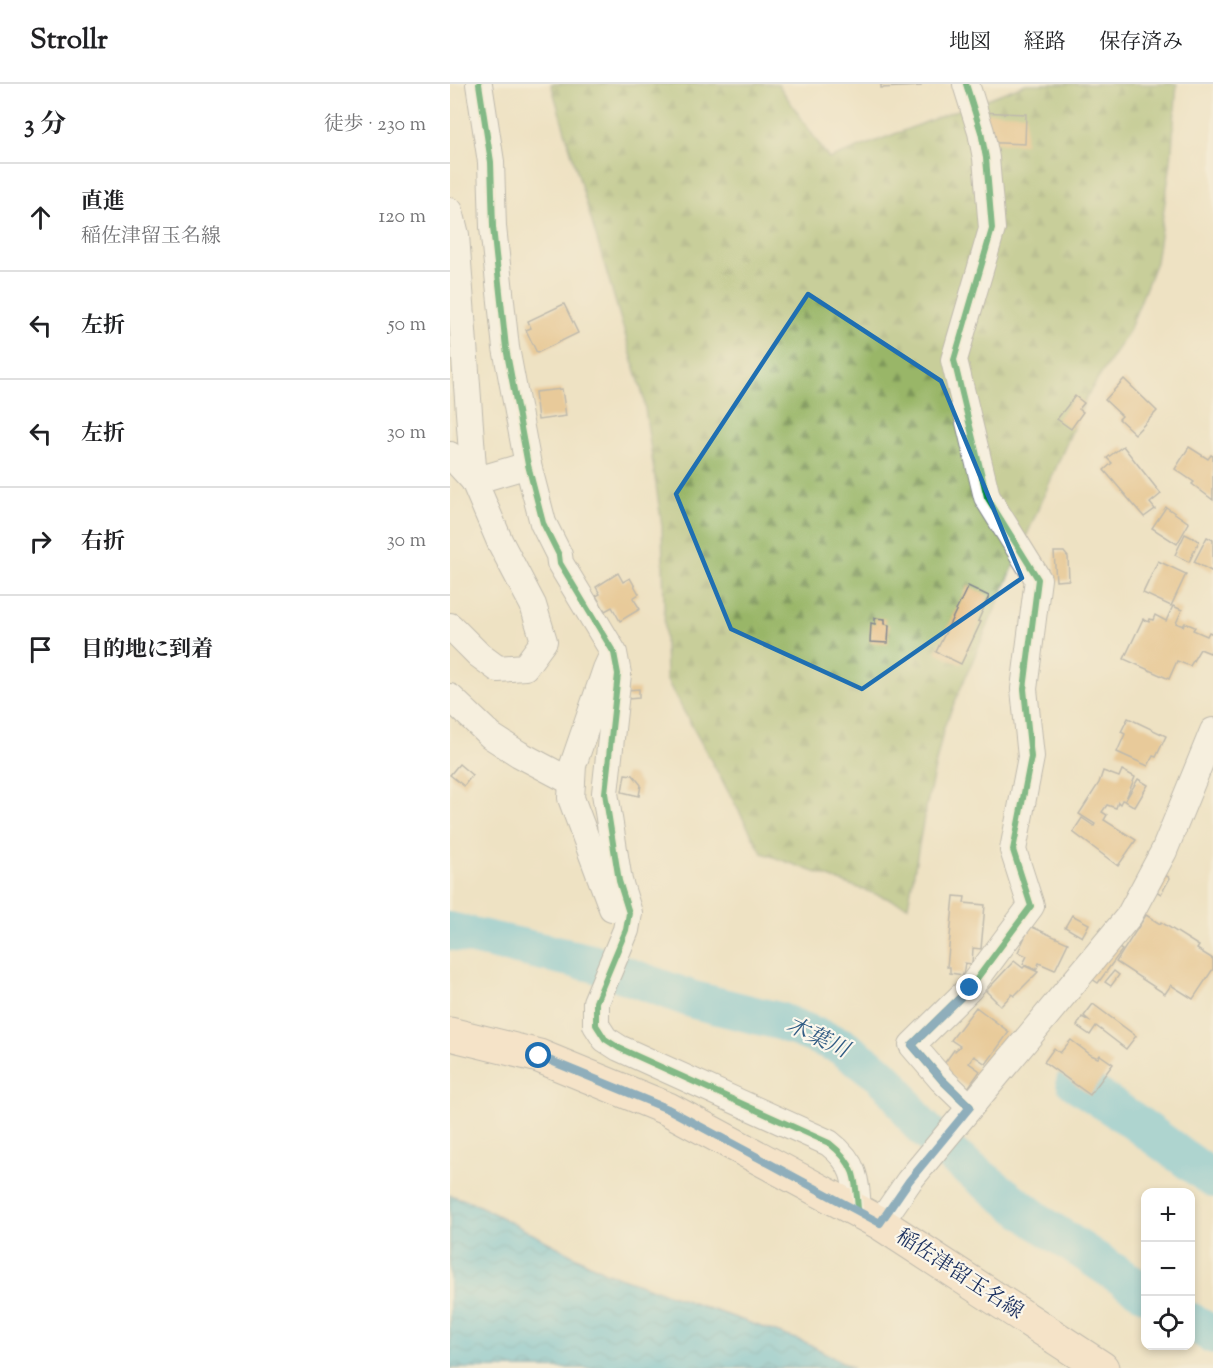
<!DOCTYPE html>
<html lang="ja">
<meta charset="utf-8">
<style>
body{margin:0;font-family:"Sorts Mill Goudy","Noto Serif JP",serif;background:#f6f6f6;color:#202124}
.controls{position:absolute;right:18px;bottom:18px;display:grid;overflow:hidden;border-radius:12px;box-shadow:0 3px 9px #0003}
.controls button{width:54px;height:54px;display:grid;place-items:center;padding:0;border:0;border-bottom:2px solid #e0e0e0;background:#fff;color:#202124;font:30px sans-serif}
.stop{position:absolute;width:18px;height:18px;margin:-14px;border:4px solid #1f6fb2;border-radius:50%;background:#fff}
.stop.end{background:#1f6fb2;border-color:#fff;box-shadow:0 2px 6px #0008}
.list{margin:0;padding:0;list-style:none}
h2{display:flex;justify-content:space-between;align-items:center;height:78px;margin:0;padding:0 24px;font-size:26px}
h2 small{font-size:20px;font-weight:400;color:#757577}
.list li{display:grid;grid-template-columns:39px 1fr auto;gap:18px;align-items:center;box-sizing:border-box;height:108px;padding:0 24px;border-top:2px solid #e0e0e0}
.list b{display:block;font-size:22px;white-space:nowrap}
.list p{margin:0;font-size:20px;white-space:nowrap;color:#757577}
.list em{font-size:20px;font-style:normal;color:#757577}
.icon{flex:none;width:33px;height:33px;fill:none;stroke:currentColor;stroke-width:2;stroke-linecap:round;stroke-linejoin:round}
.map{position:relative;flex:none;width:763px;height:1284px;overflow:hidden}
header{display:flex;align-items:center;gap:36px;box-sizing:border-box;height:84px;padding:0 30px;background:#fff;border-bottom:2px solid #e0e0e0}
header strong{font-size:28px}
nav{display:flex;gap:33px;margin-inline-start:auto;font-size:21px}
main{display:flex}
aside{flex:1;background:#fff}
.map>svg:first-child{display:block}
.forest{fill:url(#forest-firs);stroke:#5a7263;stroke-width:1.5}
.water{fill:url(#water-waves);stroke:#3e799e;stroke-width:1.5}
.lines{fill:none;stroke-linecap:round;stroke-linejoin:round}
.river{stroke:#60c3de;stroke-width:38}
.building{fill:#e1ae67}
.minor-casing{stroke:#848890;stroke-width:28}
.secondary-casing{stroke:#848890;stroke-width:35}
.minor{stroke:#fff;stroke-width:26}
.secondary{stroke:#fce5cf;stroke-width:33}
.cycleway-casing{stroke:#fbf7ec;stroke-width:10}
.cycleway{stroke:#00873e;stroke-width:6}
.route{stroke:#1f6fb2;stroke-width:8}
.marked{fill:none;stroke:#1f6fb2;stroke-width:4.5;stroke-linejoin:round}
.labels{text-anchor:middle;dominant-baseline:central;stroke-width:4.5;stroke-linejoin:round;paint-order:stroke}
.street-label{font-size:21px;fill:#1b2f5e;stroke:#fbf7ec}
.water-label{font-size:22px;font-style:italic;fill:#305b84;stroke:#fbf7ec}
</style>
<header>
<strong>Strollr</strong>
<nav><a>地図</a><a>経路</a><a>保存済み</a></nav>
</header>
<main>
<aside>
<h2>3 分<small>徒歩 · 230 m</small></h2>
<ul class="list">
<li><svg class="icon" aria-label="ahead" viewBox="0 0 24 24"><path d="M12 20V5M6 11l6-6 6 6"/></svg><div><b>直進</b><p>稲佐津留玉名線</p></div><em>120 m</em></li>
<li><svg class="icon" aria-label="left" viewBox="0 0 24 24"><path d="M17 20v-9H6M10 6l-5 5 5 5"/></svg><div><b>左折</b></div><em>50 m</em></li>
<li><svg class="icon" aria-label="left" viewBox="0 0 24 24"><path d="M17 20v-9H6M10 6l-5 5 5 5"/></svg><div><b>左折</b></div><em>30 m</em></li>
<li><svg class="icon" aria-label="right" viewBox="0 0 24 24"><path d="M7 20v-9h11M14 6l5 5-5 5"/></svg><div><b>右折</b></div><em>30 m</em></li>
<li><svg class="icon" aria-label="arrive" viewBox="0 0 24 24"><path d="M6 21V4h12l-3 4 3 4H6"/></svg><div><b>目的地に到着</b></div></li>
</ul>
</aside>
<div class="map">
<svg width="763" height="1284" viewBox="0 0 763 1284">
<defs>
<pattern id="forest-firs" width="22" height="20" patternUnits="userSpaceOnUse" patternTransform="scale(1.5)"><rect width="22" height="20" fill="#99b668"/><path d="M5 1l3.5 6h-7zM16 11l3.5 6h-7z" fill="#7c9459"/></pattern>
<pattern id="water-waves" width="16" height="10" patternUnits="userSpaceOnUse" patternTransform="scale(1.5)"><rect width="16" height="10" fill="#60c3de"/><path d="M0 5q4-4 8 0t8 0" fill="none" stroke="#4e9fb7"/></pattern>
</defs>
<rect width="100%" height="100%" fill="#fbf7ec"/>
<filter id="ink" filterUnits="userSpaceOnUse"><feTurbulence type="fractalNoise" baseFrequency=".0167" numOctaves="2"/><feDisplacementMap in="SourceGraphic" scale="12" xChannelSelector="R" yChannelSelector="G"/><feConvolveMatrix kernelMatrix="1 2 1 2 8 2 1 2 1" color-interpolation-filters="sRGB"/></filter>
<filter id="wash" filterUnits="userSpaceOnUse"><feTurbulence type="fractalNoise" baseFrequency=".008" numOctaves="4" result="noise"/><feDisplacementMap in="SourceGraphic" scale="24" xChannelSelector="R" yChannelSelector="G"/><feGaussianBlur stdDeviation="1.35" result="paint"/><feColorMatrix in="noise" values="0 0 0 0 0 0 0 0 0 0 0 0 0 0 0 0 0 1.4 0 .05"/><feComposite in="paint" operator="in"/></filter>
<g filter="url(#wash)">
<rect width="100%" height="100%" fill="#eee2c3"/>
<polygon class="forest" points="101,0 328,0 379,75 576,0 727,0 721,78 706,178 679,247 637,312 494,643 474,733 458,822 312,769 216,595 212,443 193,311"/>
<polygon class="water" points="0,1111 22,1118 155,1188 357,1259 403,1284 0,1284"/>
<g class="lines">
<g class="river">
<polyline points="0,847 142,879 244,916 329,937 391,962 430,990 443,1003 468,1039 500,1070 593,1141 696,1209"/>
<polyline points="625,998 682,1036 763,1095"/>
<polyline points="740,1237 763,1251"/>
</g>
</g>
<g id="blocks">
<g class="building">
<polygon points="431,0 471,0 471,2 431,4"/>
<polygon points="528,28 576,30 575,60 527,58"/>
<polygon points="114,220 128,249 87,269 76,246 81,244 78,237"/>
<polygon points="674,295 707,327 685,350 669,335 672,332 655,316"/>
<polygon points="112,305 116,332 88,336 85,308"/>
<polygon points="625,312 634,319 629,325 633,328 621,345 607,335"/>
<polygon points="673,362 711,410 700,419 705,425 694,433 654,386 662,379 657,374"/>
<polygon points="739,363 758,375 761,371 763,372 763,416 742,400 744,398 725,385"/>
<polygon points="716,423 739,439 727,460 702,444"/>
<polygon points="735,450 749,457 739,478 725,471"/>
<polygon points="757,453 763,456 763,488 744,478"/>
<polygon points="604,468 614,468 618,473 619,496 606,497"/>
<polygon points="708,477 736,490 721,522 693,509"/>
<polygon points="168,489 173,498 180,494 189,510 183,514 190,525 170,537 162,523 155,527 146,512 150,510 146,503"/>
<polygon points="518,502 539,512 528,537 531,538 511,580 486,568"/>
<polygon points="723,522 732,526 726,539 733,542 735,539 745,543 743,546 757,552 759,548 763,550 763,564 760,569 750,565 740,582 727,577 719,595 674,575 693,535 699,538 700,535 703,536 705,531 716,537"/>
<polygon points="425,534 435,535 435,540 439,541 438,559 420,558 421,539 425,540"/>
<polygon points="189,605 189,614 178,615 177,606"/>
<polygon points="678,634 716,652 706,673 703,672 698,682 667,668 675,650 671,648"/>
<polygon points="9,680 22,691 14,702 0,691"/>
<polygon points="672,686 685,693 675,717 672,716 670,720 668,718 666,724 657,721 652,728 657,731 654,736 686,756 668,782 623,748 632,734 644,742 645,740 629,730 649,699 653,687 669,693"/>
<polygon points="175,690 183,691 191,701 189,712 172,708"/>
<polygon points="688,695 698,701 685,723 675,717"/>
<polygon points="713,790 720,794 711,810 704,806"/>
<polygon points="504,812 515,813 514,819 535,821 531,865 523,864 522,880 515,879 513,891 500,889 500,883 497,883"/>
<polygon points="622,831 639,840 632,853 615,843"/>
<polygon points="696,831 710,840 711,838 749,862 747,865 763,875 763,885 743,915 721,901 715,910 666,878"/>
<polygon points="580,842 618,859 605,886 589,879 586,886 573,880 577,872 568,868"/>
<polygon points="659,858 672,866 648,899 636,891"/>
<polygon points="564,877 573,884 575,882 588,888 564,912 562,910 551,922 536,907"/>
<polygon points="664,887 669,891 661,902 655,898"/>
<polygon points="643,920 686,952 676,965 646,942 640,951 627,942 632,933 641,938 634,932"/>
<polygon points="526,923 559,948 536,980 524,972 519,979 530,987 518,1004 491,984 504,966 505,967 510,962 501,956"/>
<polygon points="621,956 641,971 648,974 650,971 663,980 640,1011 594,978 604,964 610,969"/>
</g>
</g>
</g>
<g filter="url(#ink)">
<use href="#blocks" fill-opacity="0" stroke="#848890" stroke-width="1.5"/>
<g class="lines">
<g class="minor-casing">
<g id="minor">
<path d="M29,0L41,78L43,143L56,264L78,381L93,439L109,471L110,479L164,569L168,590L155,709L169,797L179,829L176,846L146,918V941L155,955L169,964L379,1059C405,1079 406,1095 408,1126"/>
<polyline points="516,0 531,48 536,74 542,145 504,276 537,413 588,495 574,605 581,673 563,766 581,822 520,904 462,961 492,996 520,1023"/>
<polyline points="0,127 6,151 24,397 50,458 83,521 94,557 75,583 48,585 29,571 0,542"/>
<polyline points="0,371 24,397 78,381"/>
<polyline points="161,574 156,585 123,681 121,714 162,824"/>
<polyline points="0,613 41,652 69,670 122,698"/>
<polyline points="430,1139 459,1097 679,832 714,767 763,647"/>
</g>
</g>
<g class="secondary-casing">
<polyline id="secondary" points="0,950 89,972 218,1025 430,1139 652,1284"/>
</g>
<use href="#minor" class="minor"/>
<use href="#secondary" class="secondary"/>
<g class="cycleway-casing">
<g id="cycleway">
<path d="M29,0L41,78L43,143L56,264L78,381L93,439L109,471L110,479L164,569L168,590L155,709L169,797L179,829L176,846L146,918V941L155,955L169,964L379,1059C405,1079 406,1095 408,1126"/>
<polyline points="516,0 531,48 536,74 542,145 504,276 537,413 588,495 574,605 581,673 563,766 581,822 520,904 462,961 492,996 520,1023"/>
</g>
</g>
<use href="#cycleway" class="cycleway"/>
</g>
</g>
<g class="lines" filter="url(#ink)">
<polyline class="route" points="89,972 218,1025 430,1139 459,1097 520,1023 492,996 462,961 520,904"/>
</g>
<path d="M0 0H763V1284H0ZM358,210L491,297L572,494L412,605L281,545L226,410Z" fill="#eee2c3" fill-opacity=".55" fill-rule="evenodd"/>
<path class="marked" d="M358,210L491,297L572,494L412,605L281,545L226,410Z"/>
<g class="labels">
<g class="street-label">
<text transform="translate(509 1191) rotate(33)">稲佐津留玉名線</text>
</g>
<g class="water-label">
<text transform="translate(367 955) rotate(25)">木葉川</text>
</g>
</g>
</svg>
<div class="controls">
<button>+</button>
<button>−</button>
<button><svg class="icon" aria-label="locate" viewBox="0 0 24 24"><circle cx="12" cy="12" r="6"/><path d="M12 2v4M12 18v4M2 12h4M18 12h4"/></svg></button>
</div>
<div class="stop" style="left:89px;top:972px"></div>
<div class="stop end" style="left:520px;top:904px"></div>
</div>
</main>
